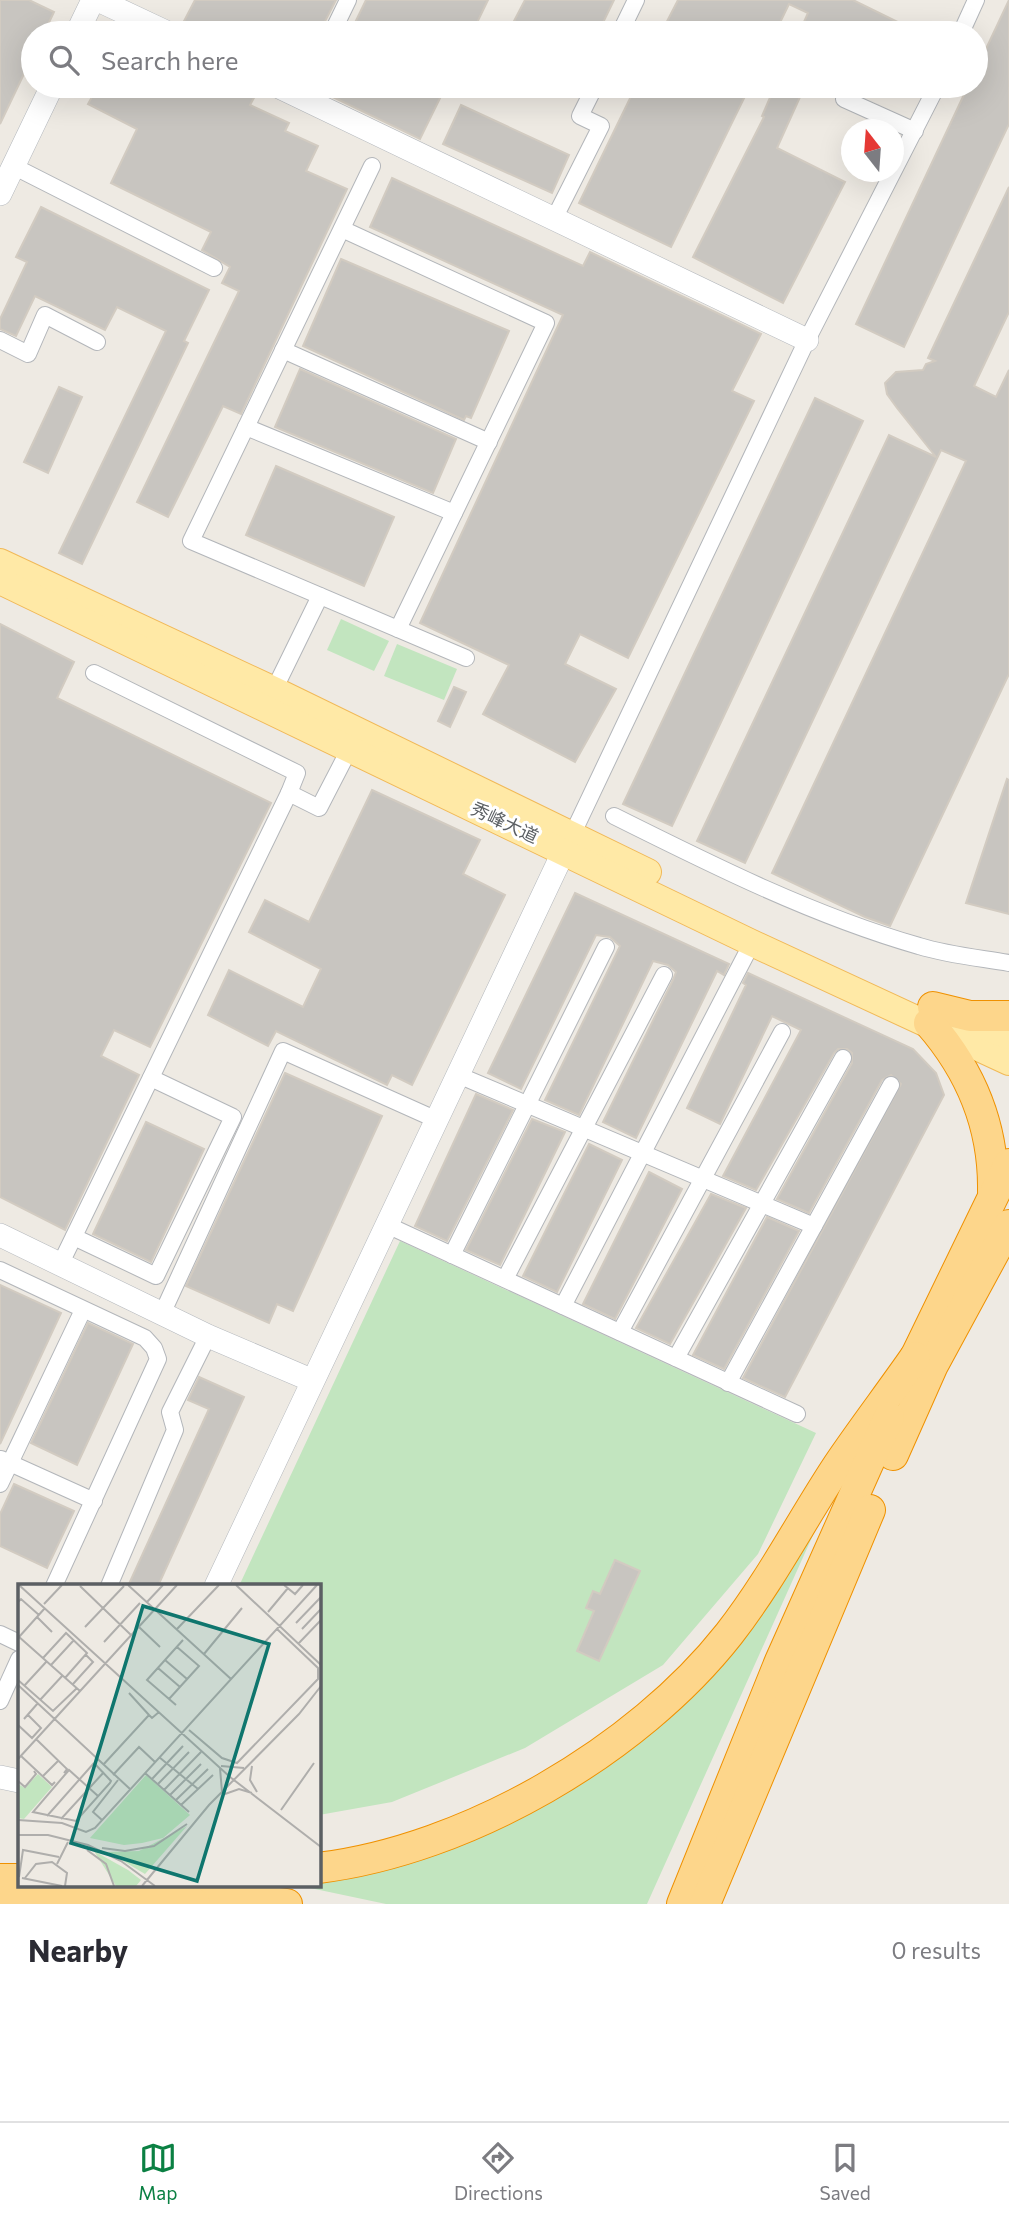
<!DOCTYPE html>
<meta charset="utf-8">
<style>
body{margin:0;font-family:Commissioner,"Noto Sans SC",sans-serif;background:#f2f2f3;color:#2b2b33}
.compass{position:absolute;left:841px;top:119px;width:63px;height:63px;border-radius:50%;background:#fff;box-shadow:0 7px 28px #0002;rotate:343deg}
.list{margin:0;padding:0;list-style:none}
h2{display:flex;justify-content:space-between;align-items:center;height:91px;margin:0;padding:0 28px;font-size:30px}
h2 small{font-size:23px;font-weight:400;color:#7c7c81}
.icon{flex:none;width:38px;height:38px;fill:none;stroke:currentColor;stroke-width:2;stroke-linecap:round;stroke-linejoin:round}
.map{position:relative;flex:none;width:1009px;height:1904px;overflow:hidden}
.search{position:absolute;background:#fff;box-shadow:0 7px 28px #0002;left:21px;right:21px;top:21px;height:77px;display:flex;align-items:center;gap:18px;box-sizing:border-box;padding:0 24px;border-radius:38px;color:#7c7c81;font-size:26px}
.sheet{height:217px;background:#fff}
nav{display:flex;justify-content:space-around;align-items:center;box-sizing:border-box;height:98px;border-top:2px solid #e1e1e2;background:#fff;font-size:19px;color:#7c7c81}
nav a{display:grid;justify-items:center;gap:4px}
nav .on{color:#0b8043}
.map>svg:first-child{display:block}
.green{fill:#c2e5bf}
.building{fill:#c8c5c0;stroke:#d2cbc1;stroke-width:2}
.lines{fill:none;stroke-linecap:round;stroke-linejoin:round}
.street-casing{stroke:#b3b6ba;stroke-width:18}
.secondary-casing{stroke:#b4b8bd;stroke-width:24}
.primary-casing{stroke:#f1b958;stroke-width:28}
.highway-casing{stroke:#ef9101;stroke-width:32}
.street{stroke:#fff;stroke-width:16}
.secondary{stroke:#fff;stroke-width:23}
.primary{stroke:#ffe9a6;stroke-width:26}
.highway{stroke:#fdd68b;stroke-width:30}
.labels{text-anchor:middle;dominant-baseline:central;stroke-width:6;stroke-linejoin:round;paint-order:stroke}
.street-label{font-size:18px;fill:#5b5f63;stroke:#fff}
.inset-road{fill:none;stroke:#afaeac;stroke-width:2}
.view{fill:#0f766e;fill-opacity:0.15;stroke:#0f766e;stroke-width:3.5}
.inset-edge{fill:none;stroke:#5b5f63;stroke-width:3.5}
</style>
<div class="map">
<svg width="1009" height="1904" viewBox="0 0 1009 1904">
<rect width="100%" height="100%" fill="#eeeae3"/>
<g class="green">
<polygon points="341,619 389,641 374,671 327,650"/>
<polygon points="397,644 457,669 444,700 384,676"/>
<polygon points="400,1241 816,1433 758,1554 663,1665 525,1748 392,1802 319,1815 318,1586 239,1586"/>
<polygon points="818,1524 647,1904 386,1904 296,1885 318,1885 319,1880 581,1774"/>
</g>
<g class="building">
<polygon points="0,0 29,0 54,12 44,33 33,33 33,55 0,124"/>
<polygon points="195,0 336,0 319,33 203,33 183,23"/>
<polygon points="366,0 488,0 472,33 350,33"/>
<polygon points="525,0 614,0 598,33 539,33 514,21"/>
<polygon points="678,0 853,0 920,33 799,33 808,13 789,4 775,33 661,33"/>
<polygon points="1009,0 1009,124 904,347 856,324 968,86 976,86 976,70"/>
<polygon points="98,86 233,86 255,96 250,105 289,123 285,131 318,146 306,171 347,189 241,414 223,406 168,517 137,502 239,291 222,283 230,267 202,250 211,232 111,183 137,129 88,104"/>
<polygon points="310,86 446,86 420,139"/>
<polygon points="636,86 750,86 671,247 579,203"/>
<polygon points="775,86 805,86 777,148 845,182 783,303 693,257 764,117 762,116"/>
<polygon points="461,105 569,155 552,193 443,144"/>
<polygon points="392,178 583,266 590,252 761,334 732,391 754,401 628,658 580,634 565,664 616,689 575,762 483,714 509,665 420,623 563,315 370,227"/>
<polygon points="1009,187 1009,312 974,386 996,397 1009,370 1009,674 890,926 865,917 772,873 966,461 941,450 745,863 697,841 889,435 936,457 897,408 887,394 885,383 896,372 923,370 926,364 935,361 928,358"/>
<polygon points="41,207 209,290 184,341 188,343 82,564 59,553 166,331 117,307 105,330 35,296 16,336 0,329 0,319 27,262 16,257"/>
<polygon points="341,259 509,331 471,418 466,416 464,420 303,346"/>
<polygon points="300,369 456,439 433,493 275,427"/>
<polygon points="59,387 82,397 48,473 24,462"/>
<polygon points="815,398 863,421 672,826 623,804"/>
<polygon points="276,466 394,517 364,586 246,535"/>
<polygon points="0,624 74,662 57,698 271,803 150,1047 114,1030 101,1056 139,1075 65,1230 0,1197"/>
<polygon points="454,687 466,692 450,727 438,721"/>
<polygon points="1007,779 1009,780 1009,914 966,903"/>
<polygon points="372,790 480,840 463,874 505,895 412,1085 392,1075 387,1085 276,1031 268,1046 208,1015 229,970 303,1007 321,969 249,932 265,900 309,922"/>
<polygon points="575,893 729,964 724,975 717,971 636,1138 603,1122 673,980 676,972 668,965 653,961 579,1115 545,1100 620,946 610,937 596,935 521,1089 488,1073"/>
<polygon points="748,973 913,1049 936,1073 944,1095 785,1397 743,1378 901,1084 891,1075 882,1080 809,1213 777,1199 852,1063 852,1053 847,1049 838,1049 834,1053 756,1190 723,1176 801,1030 772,1016 720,1124 687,1108 746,985 743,983"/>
<polygon points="285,1073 382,1116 293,1311 277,1304 269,1323 186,1286"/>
<polygon points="476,1094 513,1110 447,1241 415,1226"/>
<polygon points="532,1119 565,1132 500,1265 466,1250"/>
<polygon points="146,1122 204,1149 151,1262 93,1234"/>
<polygon points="589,1144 622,1160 557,1292 523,1276"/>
<polygon points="649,1172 682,1189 615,1319 583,1304"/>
<polygon points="711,1194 746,1208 670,1344 636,1328"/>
<polygon points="767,1217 799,1231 724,1369 693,1355"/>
<polygon points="0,1285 61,1313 0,1444"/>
<polygon points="88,1323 133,1344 77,1465 31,1443"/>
<polygon points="199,1377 244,1397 158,1586 128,1586 209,1409 188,1400"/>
<polygon points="14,1484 74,1511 47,1568 0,1546 0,1514"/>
<polygon points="615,1560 640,1571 599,1661 577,1651 594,1611 586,1608 593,1591 600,1594"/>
</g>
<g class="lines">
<g class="street-casing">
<g id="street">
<polyline points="332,33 348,0"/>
<polyline points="620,33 636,0"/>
<polyline points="961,33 976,0"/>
<polyline points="844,99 915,131"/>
<polyline points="13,166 214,268"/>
<polyline points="372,166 191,541 466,658"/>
<polyline points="554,219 601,126 580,116 595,86"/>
<polyline points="342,229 546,323 398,629"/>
<polyline points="0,340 28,354 45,315 97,342"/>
<polyline points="283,350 489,442"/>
<polyline points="246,427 454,513"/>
<polyline points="94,673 297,773 289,793"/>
<polyline points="274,690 320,596"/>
<path d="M614,816C712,865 814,916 919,946C948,955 980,958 1009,963"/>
<polyline points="573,833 807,340 937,86"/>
<polyline points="458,1075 814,1226"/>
<polyline points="387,1225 797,1414"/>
<polyline points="74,1237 156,1276 233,1117 151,1078"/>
<polyline points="452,1255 606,947"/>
<polyline points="60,1265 289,793 319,808 350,748"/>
<polyline points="0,1270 145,1338 154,1348 158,1359 54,1586"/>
<polyline points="505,1279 664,975"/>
<polyline points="563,1306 752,943"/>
<polyline points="162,1314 283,1051 437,1120"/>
<polyline points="620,1332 782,1032"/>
<polyline points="676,1358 843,1058"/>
<polyline points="728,1383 891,1085"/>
<polyline points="1,1459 94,1501"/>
<polyline points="0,1484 83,1310"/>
<polyline points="109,1586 175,1430 170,1412 208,1336"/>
<polyline points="0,1634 19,1643"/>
<polyline points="0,1701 19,1659"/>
</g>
</g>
<g class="secondary-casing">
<g id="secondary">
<polyline points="98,0 168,33"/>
<polyline points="77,33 93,0"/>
<polyline points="277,86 807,340"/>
<polyline points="0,194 52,86"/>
<polyline points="0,1235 208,1336 311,1380"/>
<polyline points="216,1586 571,836"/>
<polyline points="0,1777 19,1781"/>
</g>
</g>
<g class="primary-casing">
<g id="primary">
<polyline points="0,562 274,690 648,872"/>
<polyline points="0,581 752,943 1009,1062"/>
<polyline points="965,1019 1009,1036"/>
</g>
</g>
<g class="highway-casing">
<g id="highway">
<polyline points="933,1007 970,1016 1009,1016"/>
<path d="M929,1023C971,1071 994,1126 993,1191"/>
<polyline points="907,1374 1009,1164"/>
<polyline points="893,1455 933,1365 1009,1225"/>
<path d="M318,1868C467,1850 637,1751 729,1634C771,1580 801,1521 838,1465C863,1428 890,1393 915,1357"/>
<polyline points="0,1879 19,1879"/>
<polyline points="173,1889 287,1904"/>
<polyline points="0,1902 125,1899 195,1904"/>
<polyline points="682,1904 780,1661 889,1417"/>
<polyline points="705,1904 870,1510"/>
</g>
</g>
<use href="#street" class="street"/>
<use href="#secondary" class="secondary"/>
<use href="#primary" class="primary"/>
<use href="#highway" class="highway"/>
</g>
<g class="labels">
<g class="street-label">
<text transform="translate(505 822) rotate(25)">秀峰大道</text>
</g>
</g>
<g transform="translate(18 1584)">
<rect width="303" height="303" fill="#eeeae3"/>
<path d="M20,190L34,203L6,235L0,234V200L7,204ZM128,191L172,231L145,254L124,259L106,261L72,254ZM169,242L127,290L90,268L121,267ZM76,267L110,286L123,296L118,302H98Z" fill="#c2e5bf"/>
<path class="inset-road" d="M1,1L212,193L303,263M110,1L213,95M218,1L303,81M266,1L277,10L285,1M62,2L113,51M0,18L3,15L21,31M129,18L145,1M26,20L44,1M250,28L270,4M19,33L34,48M278,39L303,13M67,43L106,2M121,43L142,63M159,45L201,1M284,45L303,25M0,52L62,107M1,53L27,24M86,58L122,19M280,60L303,36M186,70L224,24M25,74L48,49L69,69L47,94M147,76L169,95M33,81L56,56M140,84L162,103M0,96L35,127L59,104M55,100L75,78L68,71M0,101L112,205M6,102L29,77M111,109L131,131M151,115L181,82L159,63M22,116L45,91M158,121L129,96L165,56M6,135L20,119M0,141L14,154L23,144L10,131M171,146L204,174L219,179L300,95V84L259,45M18,155L49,185L46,189M3,172L34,201L37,198M141,173L180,205M0,175L159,1M76,179L93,197L92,199L58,237L15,228L51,186L80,212M85,181L131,131L134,134L141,128M203,182L226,184M234,182L232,196L239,208M202,184L204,208M127,189L171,228M95,191L121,163L137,178M25,192L40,177M134,195L165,162M0,197L7,203L18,190L16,187M140,200L171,168M146,206L183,168M207,210L221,205L234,209M152,211L183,180M158,216L190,185M163,221L195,191M263,226L296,179M29,232L76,179M43,235L86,188M0,236L44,239L68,248L77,244L299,1M84,236L75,228L100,196M0,251H30L70,261L103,277L137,302M84,264L107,267L136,262L169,240M69,266L88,280L96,302M39,280L50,258M1,293L5,266L41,273M4,294L44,302M7,294L18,280L34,278L49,289L47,302M124,302L191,221L281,130L303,102"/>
<path class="view" d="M125,22L251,60L179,297L53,259Z"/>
<rect width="303" height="303" class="inset-edge"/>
</g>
</svg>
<svg class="compass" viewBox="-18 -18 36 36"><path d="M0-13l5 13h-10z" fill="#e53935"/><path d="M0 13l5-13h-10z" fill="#7c7c81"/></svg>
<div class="search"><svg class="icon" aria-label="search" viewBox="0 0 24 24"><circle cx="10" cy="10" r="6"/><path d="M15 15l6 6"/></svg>Search here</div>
</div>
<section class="sheet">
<h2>Nearby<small>0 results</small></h2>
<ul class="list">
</ul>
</section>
<nav>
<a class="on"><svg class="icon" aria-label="map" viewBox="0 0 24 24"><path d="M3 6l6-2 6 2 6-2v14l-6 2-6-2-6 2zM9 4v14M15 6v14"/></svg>Map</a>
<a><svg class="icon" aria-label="directions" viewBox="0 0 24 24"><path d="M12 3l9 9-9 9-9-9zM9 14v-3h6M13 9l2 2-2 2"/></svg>Directions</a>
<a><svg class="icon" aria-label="saved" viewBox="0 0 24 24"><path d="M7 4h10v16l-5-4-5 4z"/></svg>Saved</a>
</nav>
